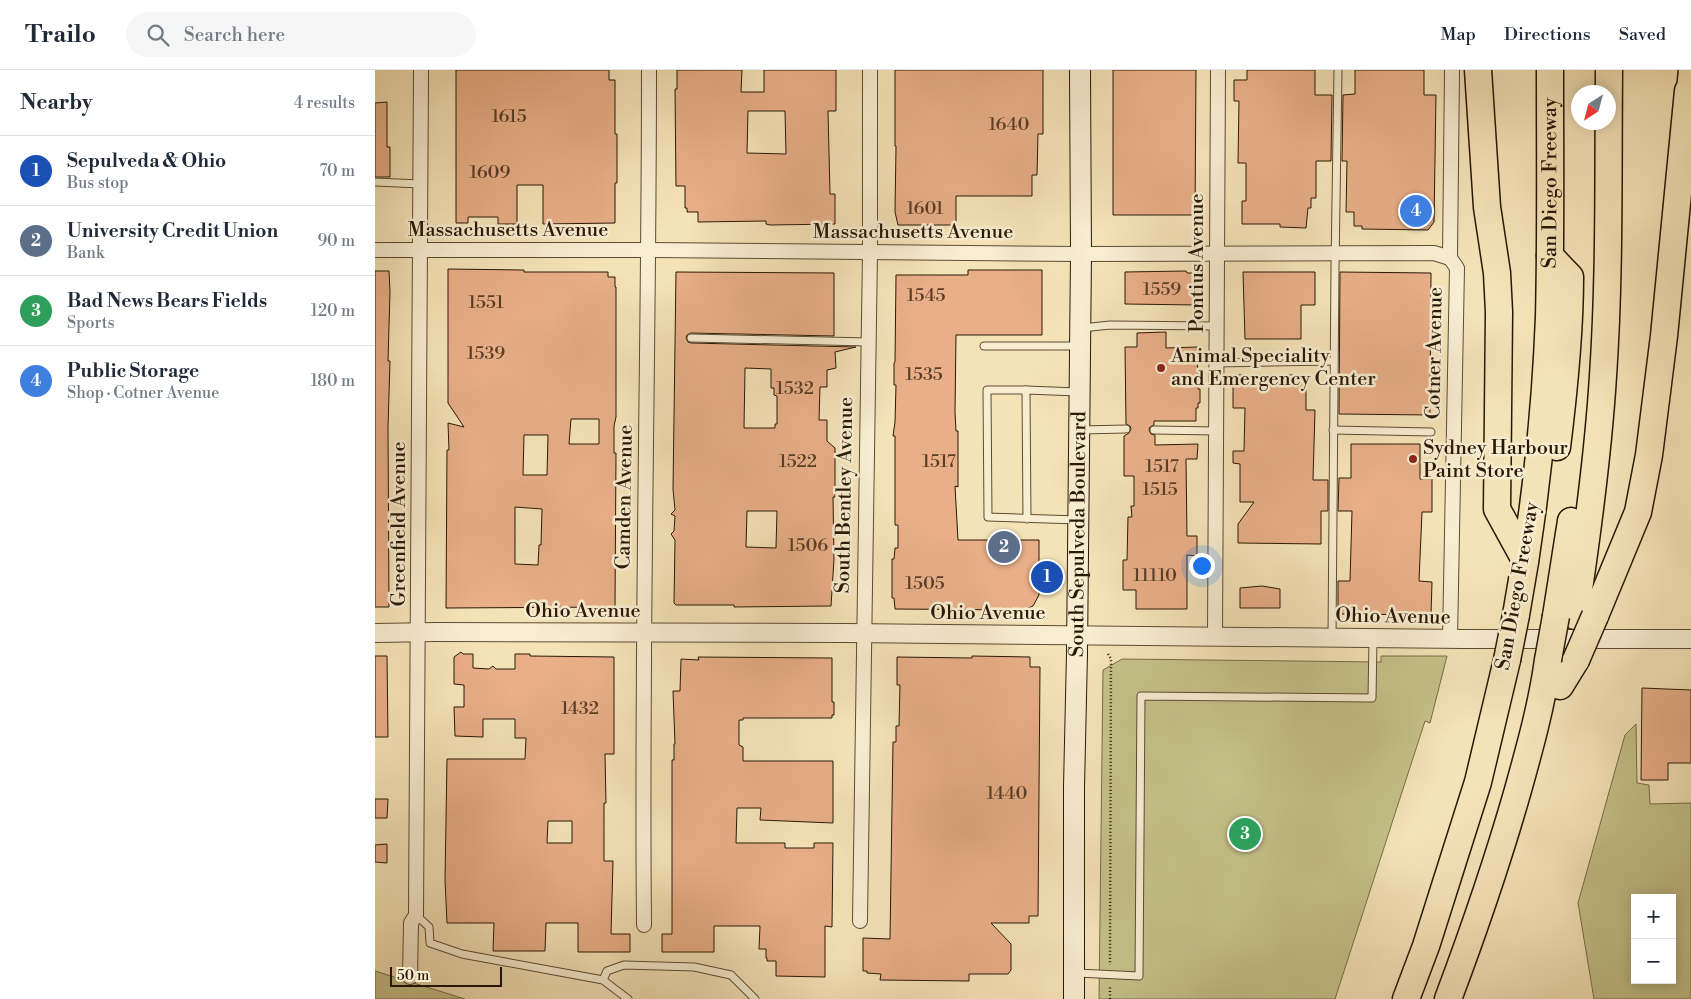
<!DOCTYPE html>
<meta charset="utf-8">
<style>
body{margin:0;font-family:"Libre Bodoni",serif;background:#f6f6f7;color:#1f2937}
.controls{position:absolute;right:15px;bottom:15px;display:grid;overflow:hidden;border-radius:0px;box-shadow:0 2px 12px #0003}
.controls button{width:45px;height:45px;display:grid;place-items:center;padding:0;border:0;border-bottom:1px solid #e0e1e3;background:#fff;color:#1f2937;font:25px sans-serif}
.compass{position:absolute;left:1196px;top:15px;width:45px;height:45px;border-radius:50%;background:#fff;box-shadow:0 2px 12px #0003;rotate:216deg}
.scale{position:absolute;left:15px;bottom:12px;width:112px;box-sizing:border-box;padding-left:5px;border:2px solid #291806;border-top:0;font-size:14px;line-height:18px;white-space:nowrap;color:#291806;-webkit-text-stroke:4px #f8edd1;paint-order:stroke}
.you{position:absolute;left:826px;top:495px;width:18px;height:18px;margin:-12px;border:4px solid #fff;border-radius:50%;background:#1a73e8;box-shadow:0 0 0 8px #1a73e833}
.badge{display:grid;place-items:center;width:32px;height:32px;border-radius:50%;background:#2563eb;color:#fff;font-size:16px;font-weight:700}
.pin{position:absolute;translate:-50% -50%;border:2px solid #fff;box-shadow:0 1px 5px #0006}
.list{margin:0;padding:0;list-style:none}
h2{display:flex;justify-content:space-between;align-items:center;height:65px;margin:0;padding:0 20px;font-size:21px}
h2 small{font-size:16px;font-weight:400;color:#747a83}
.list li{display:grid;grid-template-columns:32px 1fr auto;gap:15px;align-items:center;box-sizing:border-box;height:70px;padding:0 20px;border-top:1px solid #e0e1e3}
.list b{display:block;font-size:19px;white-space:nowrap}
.list p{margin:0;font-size:16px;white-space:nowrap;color:#747a83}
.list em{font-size:16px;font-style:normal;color:#747a83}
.icon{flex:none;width:28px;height:28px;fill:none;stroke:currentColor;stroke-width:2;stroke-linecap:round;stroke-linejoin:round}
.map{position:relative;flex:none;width:1316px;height:929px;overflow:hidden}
header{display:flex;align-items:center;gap:30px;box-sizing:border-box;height:70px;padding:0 25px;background:#fff;border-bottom:1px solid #e0e1e3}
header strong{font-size:24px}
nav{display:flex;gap:28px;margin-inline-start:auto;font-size:18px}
.search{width:350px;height:45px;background:#f6f6f7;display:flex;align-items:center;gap:12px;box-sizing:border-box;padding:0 18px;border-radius:28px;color:#747a83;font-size:19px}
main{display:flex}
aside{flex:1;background:#fff}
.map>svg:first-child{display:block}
.green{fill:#c4c189;stroke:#766c48;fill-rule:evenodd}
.building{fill:#e8af88;stroke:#291806;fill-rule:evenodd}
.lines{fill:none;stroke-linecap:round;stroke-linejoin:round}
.service-casing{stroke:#5c4b32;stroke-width:9}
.minor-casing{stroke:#5c4b32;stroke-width:16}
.tertiary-casing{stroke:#5c4b32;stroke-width:20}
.secondary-casing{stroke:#291806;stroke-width:22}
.primary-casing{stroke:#291806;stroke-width:25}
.motorway-casing{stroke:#291806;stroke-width:29}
.path{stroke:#291806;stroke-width:2.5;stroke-dasharray:1 2.5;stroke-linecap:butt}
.service{stroke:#f8edd1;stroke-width:7}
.minor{stroke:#f8edd1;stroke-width:14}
.tertiary{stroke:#f8edd1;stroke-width:18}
.secondary{stroke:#f8edd1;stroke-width:20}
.primary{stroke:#f5e3b8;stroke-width:22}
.motorway{stroke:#f5e3b8;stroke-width:26}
.motorway-bridge-casing{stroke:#291806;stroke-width:29;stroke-linecap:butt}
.motorway-bridge{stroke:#f5e3b8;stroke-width:26}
.poi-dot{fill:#8f2418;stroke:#f8edd1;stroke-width:2}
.labels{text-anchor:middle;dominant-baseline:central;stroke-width:5;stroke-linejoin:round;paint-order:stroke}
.number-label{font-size:18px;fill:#593e26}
.street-label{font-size:20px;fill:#291806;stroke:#f8edd1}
.poi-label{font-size:20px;fill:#291806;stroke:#f8edd1;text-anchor:start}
</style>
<header>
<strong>Trailo</strong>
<div class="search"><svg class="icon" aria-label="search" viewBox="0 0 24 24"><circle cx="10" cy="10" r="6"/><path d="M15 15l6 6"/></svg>Search here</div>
<nav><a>Map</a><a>Directions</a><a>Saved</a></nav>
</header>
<main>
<aside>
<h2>Nearby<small>4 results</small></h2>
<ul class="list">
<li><span class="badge" style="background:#1a4fb4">1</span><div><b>Sepulveda &amp; Ohio</b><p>Bus stop</p></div><em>70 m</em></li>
<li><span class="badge" style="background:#5c6f8a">2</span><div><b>University Credit Union</b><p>Bank</p></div><em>90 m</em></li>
<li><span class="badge" style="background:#2e9e5b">3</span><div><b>Bad News Bears Fields</b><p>Sports</p></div><em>120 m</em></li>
<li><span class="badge" style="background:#3f7fe0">4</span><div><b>Public Storage</b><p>Shop · Cotner Avenue</p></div><em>180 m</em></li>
</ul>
</aside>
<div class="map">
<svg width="1316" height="929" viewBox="0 0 1316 929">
<rect width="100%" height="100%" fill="#f5e3b8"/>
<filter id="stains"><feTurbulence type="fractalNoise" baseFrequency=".004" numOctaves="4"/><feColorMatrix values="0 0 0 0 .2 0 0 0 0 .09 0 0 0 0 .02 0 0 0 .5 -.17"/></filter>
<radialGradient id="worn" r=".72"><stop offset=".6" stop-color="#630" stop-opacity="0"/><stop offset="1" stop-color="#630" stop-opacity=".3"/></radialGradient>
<g class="green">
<polygon points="1006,586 1072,586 1055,653 1050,651 960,929 724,929 728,600 747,589 1006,592"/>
<path d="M1261,654L1262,713L1274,715L1275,734L1316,733V929H1219L1203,833L1250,665ZM1260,828H1297V910H1260Z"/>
<polygon points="0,901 90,929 0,929"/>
</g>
<g class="building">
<polygon points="81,0 234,0 234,10 240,10 240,64 242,64 242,113 240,113 240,153 168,154 168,115 142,115 142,154 123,154 123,147 93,147 93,153 81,153"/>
<path d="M302,0H367L366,22H389V0H461V41H453L455,124H460V154L395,155L391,154V151L323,152V142H312V138H310V116H301L300,19H302ZM373,41H410L411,84L372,83Z"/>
<polygon points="520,0 668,0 668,64 663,64 662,105 657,105 657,126 581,126 581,155 523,155 520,142 521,76 520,76"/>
<polygon points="738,0 821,0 820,145 738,145"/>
<polygon points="872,0 940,0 940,25 957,25 956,91 941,91 941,128 936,128 936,138 933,138 931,158 905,157 905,154 867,154 867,131 871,131 871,93 863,93 864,31 859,31 859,10 872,10"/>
<polygon points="980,0 1049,0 1049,25 1061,25 1059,152 1053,160 987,159 987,156 979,156 979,142 971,142 972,91 967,91 968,25 980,24"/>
<polygon points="12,32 12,77 15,77 15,107 0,107 0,33"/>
<path d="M73,199L149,200V202H233V207H240V217H241V347L239,356V383H241L240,537L71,538L72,380H74L73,353L89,357L73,333ZM196,349H224V374H194ZM149,365H173L172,405H148ZM140,437L167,439L166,475H164L163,495L140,494Z"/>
<polygon points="593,200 667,200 667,265 581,265 580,342 581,361 583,361 583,417 580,416 583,470 664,470 664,525 658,536 649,540 520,539 519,528 517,528 517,489 519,489 520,478 523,478 523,455 520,455 520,366 518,366 520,352 521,315 519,315 519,293 520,292 521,205 593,205"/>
<polygon points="0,201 14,201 15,222 13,291 15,291 13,358 14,537 0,537"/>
<polygon points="811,201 812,203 823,203 823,235 750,234 750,202"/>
<path d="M301,202L459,203V266L316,263L312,265L311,268L313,272L316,273L481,277L460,282L461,298L452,300V317H445L444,350H452V371L460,378V427H458L459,489L456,536L359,537V535H301L299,533L300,470L296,464L299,461L300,446L296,444L300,440L298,419ZM370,298L396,299V318H399V325L402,326V354H400V358H369ZM372,441H402L401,478L371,477Z"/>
<polygon points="868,202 940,202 940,235 926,235 926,269 870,269"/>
<polygon points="965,202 1056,203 1055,345 964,344"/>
<polygon points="791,262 791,278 822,277 823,319 825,319 825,333 823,333 823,338 821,338 821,351 779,351 779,355 775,357 774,360 776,364 780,365 780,375 823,374 822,389 811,389 812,466 822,466 822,486 812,485 812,539 761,539 761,520 748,520 748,490 752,490 753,447 757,447 756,436 759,436 759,406 749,406 749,366 754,363 756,359 755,356 751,354 750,277 762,277 762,263"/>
<polygon points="858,305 931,305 931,340 940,340 938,410 953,410 953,441 946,441 946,474 863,473 863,454 879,432 865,432 865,394 858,393 858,381 869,381 870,338 858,338"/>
<polygon points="976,374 1045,374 1045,409 1057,409 1057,442 1047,442 1044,511 1057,512 1056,545 963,544 963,511 975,511 977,441 963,441 964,408 976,408"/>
<polygon points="887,516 905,519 905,538 865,538 865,518"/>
<path d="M86,582L88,584H98V598L114,599L118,596L121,599H140V584H155V586L239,587V684H230L231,733H229V791H238L236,864H255V882H203V853H171L170,881H118L119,853H72L70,810L72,689H150L151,668H140V649H108V667L80,666L79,637H89V615L79,614V587ZM173,751H197V773H172Z"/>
<polygon points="0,586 12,586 13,667 0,667"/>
<polygon points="597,586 655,587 655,597 665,597 663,846 654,846 654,853 616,853 636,874 636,900 633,904 594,904 594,911 505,910 506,904 492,903 492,901 488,901 488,868 515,869 518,672 521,672 521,656 524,656 525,615 522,615 522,587 597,588"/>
<polygon points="323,587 457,588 457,632 459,632 459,645 457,645 457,648 368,648 368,650 364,650 364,675 368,677 368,691 458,691 458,753 385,750 386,738 362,738 361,773 410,773 410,778 439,778 439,773 458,773 457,857 450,856 450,907 401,906 401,891 392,891 392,888 391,888 391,879 384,879 385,856 339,856 339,882 287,882 287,864 297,864 297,690 299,690 299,674 300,674 298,621 305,621 306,589 324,590"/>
<polygon points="1267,618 1316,620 1316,693 1293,693 1293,710 1266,710"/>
<polygon points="0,729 13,729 12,748 0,748"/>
<polygon points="12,774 12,793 0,792 0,775"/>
</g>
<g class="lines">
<g class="service-casing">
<g id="service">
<polyline points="0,112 45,114"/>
<polyline points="707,258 735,255 841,256"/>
<polyline points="316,268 493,272"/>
<polyline points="609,276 704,276"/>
<polyline points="841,293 959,291"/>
<polyline points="651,320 703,322"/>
<polyline points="706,360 751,359"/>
<polyline points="779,360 841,361"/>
<polyline points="958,360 1056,362"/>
<polyline points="652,449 651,320 612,320 613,447 703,450"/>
<polyline points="957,567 960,197 963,0"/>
<polyline points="41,845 54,857 55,873 87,884 228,910 253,929"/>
<polyline points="702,903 764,906 766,626 997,628 998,569"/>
<polyline points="228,910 232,901 249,895 319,897 356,905 380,929"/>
</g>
</g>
<g class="minor-casing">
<g id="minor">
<polyline points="0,180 274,180 706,184 1059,183 1075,188"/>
<polyline points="840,566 843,0"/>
<polyline points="1075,569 1082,198 1075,188 1077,0"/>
<polyline points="485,851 495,182 495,0"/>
<path d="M269,855C266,570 274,285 274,0"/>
<polyline points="35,907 36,853 41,845 46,0"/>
</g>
</g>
<g class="tertiary-casing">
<polyline id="tertiary" points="0,563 61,562 471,563 1088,569 1316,569"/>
</g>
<g class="secondary-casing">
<g id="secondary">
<path id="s1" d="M699,929V717L702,583L706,184L705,0"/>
</g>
</g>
<g class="primary-casing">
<polyline id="primary" points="1313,21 1315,0"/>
</g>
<g class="motorway-casing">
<g id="motorway">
<polyline points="1103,0 1112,137 1122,203 1124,242 1122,439 1150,490"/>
<path d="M1175,186L1195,207C1195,264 1189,321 1182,377"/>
<path id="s2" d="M1141,545C1159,447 1170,347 1174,247C1176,165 1175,82 1175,0"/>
<polyline points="1181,546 1196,451"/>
<path d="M1200,546C1212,467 1223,386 1228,306C1235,204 1233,102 1234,0"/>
<polyline points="1220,546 1263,442 1274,385 1289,266 1313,21"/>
<polyline points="1185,616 1201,590"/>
<polyline points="1031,929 1051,876 1103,712 1132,590"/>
<path d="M1073,929C1099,860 1123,790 1143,720C1155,677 1167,634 1173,590"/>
</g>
</g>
<g class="path">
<polyline points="733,584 736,589 735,895"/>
<polyline points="735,929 735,916"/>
</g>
<use href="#service" class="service"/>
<use href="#minor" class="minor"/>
<use href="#tertiary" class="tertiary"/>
<use href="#secondary" class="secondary"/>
<use href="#primary" class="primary"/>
<use href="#motorway" class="motorway"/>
<g class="motorway-bridge-casing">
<g id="motorway-bridge">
<polyline points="1132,590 1141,545"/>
<polyline points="1173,590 1181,546"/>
<polyline points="1201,590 1220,546"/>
</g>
</g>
<use href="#motorway-bridge" class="motorway-bridge"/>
</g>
<g class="poi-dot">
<circle cx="786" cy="298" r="5"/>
<circle cx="1038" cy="389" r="5"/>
</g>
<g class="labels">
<g class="number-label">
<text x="134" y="46">1615</text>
<text x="634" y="54">1640</text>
<text x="115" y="102">1609</text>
<text x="550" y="138">1601</text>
<text x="787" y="219">1559</text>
<text x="551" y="225">1545</text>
<text x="111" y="232">1551</text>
<text x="111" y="283">1539</text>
<text x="549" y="304">1535</text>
<text x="420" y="318">1532</text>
<text x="423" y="391">1522</text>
<text x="564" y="391">1517</text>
<text x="787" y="396">1517</text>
<text x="785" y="419">1515</text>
<text x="433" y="475">1506</text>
<text x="780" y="505">11110</text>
<text x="550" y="513">1505</text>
<text x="205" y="638">1432</text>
<text x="632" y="723">1440</text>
</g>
<g class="street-label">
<text stroke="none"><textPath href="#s2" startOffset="434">San Diego Freeway</textPath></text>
<text x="133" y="160">Massachusetts Avenue</text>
<text x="538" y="162">Massachusetts Avenue</text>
<text transform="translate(822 193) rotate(-90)">Pontius Avenue</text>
<text transform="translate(1060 283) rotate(-89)">Cotner Avenue</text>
<text transform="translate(470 425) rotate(-89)">South Bentley Avenue</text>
<text transform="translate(250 427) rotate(-89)">Camden Avenue</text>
<text transform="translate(24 454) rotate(-90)">Greenfield Avenue</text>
<text stroke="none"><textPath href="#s1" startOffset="465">South Sepulveda Boulevard</textPath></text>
<text transform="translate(1143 516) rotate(-80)">San Diego Freeway</text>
<text x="208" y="541">Ohio Avenue</text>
<text x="613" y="543">Ohio Avenue</text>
<text transform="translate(1018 547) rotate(1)">Ohio Avenue</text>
</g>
<g class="poi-label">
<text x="796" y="286">Animal Speciality<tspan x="796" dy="23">and Emergency Center</tspan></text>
<text x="1048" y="378">Sydney Harbour<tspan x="1048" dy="23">Paint Store</tspan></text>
</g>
</g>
<rect width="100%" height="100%" filter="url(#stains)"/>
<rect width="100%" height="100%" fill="url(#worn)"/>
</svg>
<div class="controls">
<button>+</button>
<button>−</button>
</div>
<svg class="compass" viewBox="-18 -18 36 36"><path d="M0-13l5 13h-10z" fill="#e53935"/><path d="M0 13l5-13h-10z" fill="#747a83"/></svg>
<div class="scale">50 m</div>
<div class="you"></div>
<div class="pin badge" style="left:672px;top:507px;background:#1a4fb4">1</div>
<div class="pin badge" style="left:629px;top:477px;background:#5c6f8a">2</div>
<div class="pin badge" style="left:870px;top:764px;background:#2e9e5b">3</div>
<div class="pin badge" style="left:1041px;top:141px;background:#3f7fe0">4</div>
</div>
</main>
